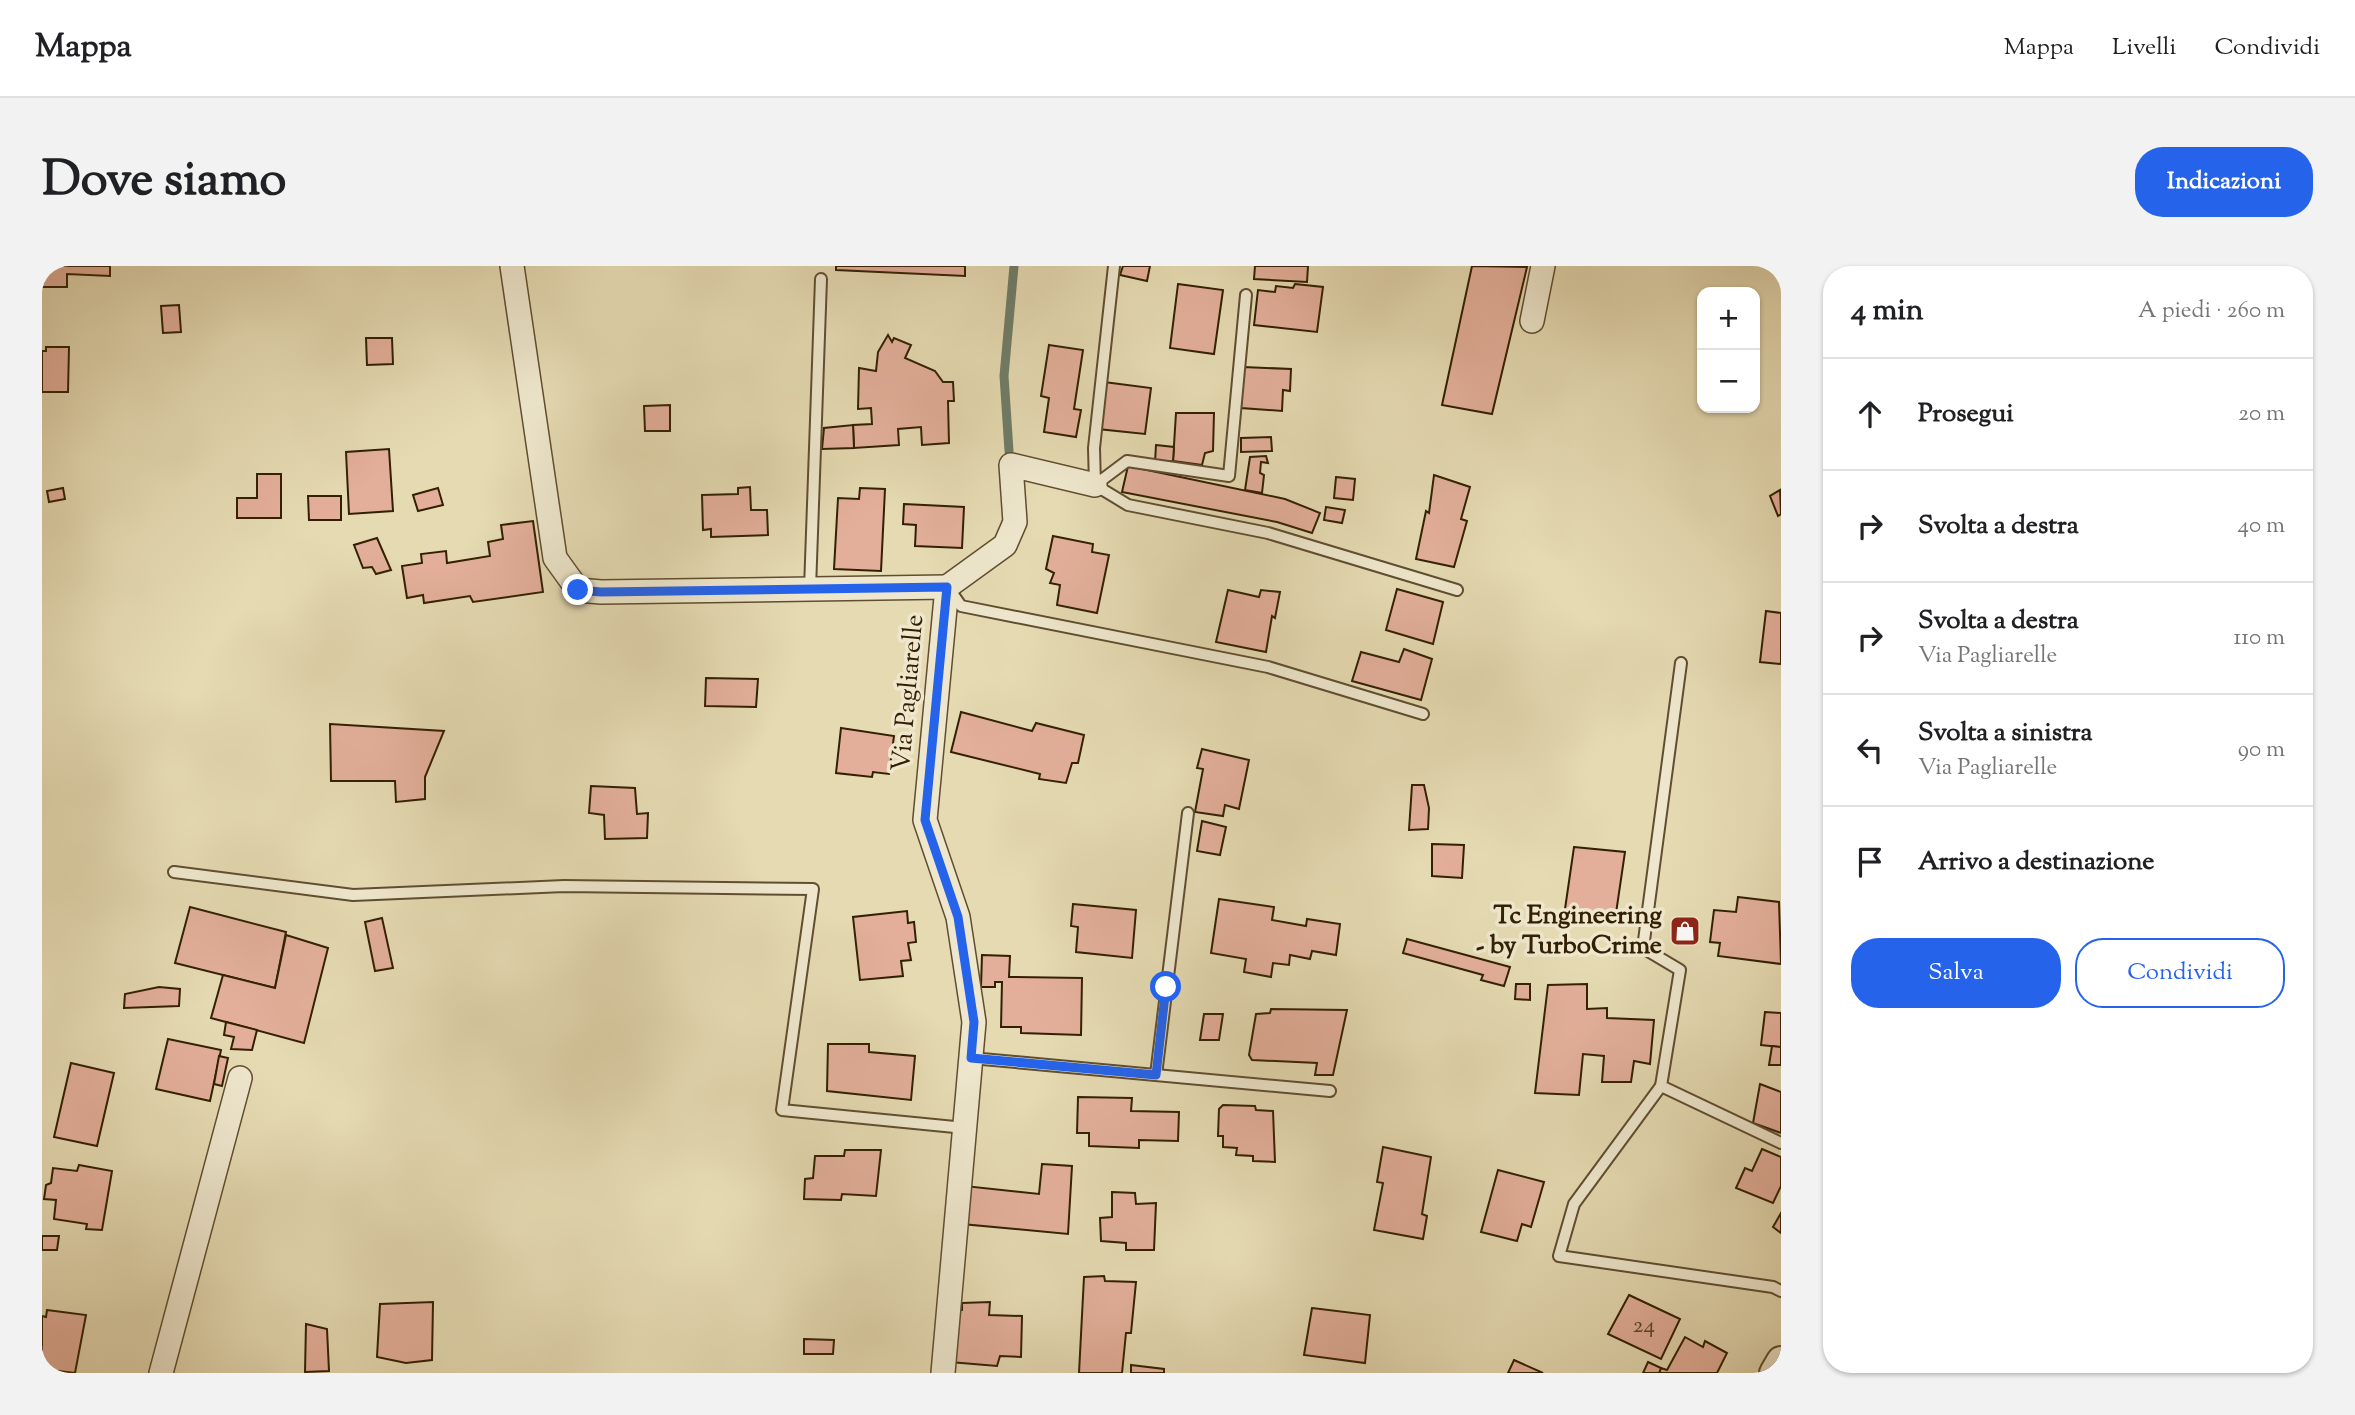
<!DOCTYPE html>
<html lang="it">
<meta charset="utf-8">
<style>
body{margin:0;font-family:"Sorts Mill Goudy",serif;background:#f2f2f2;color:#202124}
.controls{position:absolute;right:21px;top:21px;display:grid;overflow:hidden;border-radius:14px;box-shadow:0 2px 5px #0004}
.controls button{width:63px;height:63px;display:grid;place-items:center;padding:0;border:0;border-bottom:2px solid #e0e0e0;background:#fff;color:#202124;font:35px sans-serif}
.stop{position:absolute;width:21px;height:21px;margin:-16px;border:5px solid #2563eb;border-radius:50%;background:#fff}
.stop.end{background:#2563eb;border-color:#fff;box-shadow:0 2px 7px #0008}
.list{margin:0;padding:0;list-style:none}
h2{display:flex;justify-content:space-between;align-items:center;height:91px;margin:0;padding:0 28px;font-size:30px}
h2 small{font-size:23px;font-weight:400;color:#757577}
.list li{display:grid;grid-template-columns:46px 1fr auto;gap:21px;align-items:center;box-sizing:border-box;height:112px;padding:0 28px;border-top:2px solid #e0e0e0}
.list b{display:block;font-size:26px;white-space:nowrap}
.list p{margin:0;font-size:23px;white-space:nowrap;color:#757577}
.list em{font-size:23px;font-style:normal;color:#757577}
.actions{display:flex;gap:14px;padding:21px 28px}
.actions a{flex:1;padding:16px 0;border:2px solid #2563eb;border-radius:28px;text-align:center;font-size:24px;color:#2563eb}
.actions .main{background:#2563eb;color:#fff}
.icon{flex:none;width:38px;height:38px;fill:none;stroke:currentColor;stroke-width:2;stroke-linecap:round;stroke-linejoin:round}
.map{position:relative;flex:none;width:1739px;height:1107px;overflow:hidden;border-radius:28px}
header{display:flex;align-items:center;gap:42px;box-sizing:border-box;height:98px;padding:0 35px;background:#fff;border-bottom:2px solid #e0e0e0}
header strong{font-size:33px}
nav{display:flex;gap:38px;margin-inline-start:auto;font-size:24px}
.intro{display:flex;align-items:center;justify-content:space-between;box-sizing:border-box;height:168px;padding:0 42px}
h1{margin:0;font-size:49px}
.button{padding:18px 32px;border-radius:28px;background:#2563eb;color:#fff;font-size:24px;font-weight:700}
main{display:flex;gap:42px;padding:0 42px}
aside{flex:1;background:#fff;border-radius:28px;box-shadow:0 2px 5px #0004}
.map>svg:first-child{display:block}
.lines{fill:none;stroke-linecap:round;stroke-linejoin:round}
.stream{stroke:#6e7d68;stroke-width:9}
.building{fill:#e3af9a;stroke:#332004;stroke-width:2}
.service-casing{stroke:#604e30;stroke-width:14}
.minor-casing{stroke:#604e30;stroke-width:26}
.tertiary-casing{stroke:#604e30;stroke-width:32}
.service{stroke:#eee7cd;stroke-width:10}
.minor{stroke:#eee7cd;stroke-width:23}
.tertiary{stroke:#eee7cd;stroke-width:28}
.route{stroke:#2563eb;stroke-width:9}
.labels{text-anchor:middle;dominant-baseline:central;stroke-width:7;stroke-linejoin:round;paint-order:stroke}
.number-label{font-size:23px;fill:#5f442a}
.street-label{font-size:26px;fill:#332004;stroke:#eee7cd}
.poi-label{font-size:26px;font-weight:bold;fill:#332004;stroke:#eee7cd;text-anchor:end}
</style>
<header>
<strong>Mappa</strong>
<nav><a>Mappa</a><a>Livelli</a><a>Condividi</a></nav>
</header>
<div class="intro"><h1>Dove siamo</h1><a class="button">Indicazioni</a></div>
<main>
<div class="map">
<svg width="1739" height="1107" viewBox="0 0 1739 1107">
<rect width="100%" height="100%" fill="#e5dab2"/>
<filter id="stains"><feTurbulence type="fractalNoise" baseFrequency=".00286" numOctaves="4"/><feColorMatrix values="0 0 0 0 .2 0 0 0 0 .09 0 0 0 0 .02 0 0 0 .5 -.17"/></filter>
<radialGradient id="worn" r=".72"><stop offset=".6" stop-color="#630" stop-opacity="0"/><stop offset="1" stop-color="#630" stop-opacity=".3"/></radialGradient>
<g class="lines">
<polyline class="stream" points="967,185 962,110 972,0"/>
</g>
<g class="building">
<polygon points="0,0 68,0 68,10 25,8 25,21 0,21"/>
<polygon points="794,0 923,0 923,10 794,4"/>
<polygon points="1081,0 1108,0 1105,15 1078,9"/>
<polygon points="1213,0 1266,0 1265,16 1212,13"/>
<polygon points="1430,0 1485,1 1450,148 1400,139"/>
<polygon points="1136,18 1181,24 1172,88 1128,82"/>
<polygon points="1253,18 1281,21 1275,66 1212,59 1216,24 1233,26 1234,20 1251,22"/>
<polygon points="137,39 139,66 121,67 119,40"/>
<polygon points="846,69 850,76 852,72 869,79 863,92 893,105 901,116 911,116 912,135 906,135 907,177 880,179 879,161 856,163 857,179 812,182 811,159 830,158 829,142 816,143 817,102 834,105 836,86"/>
<polygon points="324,72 350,72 351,98 325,99"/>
<polygon points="1007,79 1041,84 1032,143 1039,144 1034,171 1002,166 1007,132 999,130"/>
<polygon points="4,81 27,81 26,126 0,126 0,85 4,85"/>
<polygon points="1201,101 1249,103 1248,125 1241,124 1240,145 1199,142"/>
<polygon points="1062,116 1109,122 1103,168 1056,163"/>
<polygon points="628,139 628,165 603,165 602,140"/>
<polygon points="1134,147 1172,147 1171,185 1163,187 1160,199 1131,195"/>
<polygon points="811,159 812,182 780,183 782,162"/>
<polygon points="1229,171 1230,185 1199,186 1199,172"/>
<polygon points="1114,179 1132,181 1131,195 1113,196"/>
<polygon points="347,183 351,245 307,248 304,186"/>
<polygon points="1224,190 1226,197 1219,196 1218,207 1222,209 1220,227 1203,224 1208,191"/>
<polygon points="1086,200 1243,233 1278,247 1270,267 1235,256 1080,226"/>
<polygon points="215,208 239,208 239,252 195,252 195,232 215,232"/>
<polygon points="1392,209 1428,221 1419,253 1425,255 1412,301 1374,293 1384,245 1387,247"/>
<polygon points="1294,211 1313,213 1311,234 1292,232"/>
<polygon points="708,221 709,244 725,244 726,269 669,271 669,263 661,264 660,229 696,228 696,222"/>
<polygon points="21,222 23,233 7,236 5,225"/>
<polygon points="396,222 401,239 376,245 371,229"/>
<polygon points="818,222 843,223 839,305 792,303 796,232 817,233"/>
<polygon points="1738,224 1739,248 1736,250 1728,230"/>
<polygon points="266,230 299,230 299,254 267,254"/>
<polygon points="862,238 922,241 920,282 873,280 874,259 861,258"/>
<polygon points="1284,241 1303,244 1300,257 1282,254"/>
<polygon points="491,255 501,326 431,336 428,330 382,337 381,329 365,332 360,300 380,297 379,288 404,285 405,297 448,290 446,276 461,273 459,259"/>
<polygon points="1011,270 1051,278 1050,286 1067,289 1055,347 1015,339 1018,319 1008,317 1012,307 1004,303"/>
<polygon points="335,272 349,304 334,308 330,301 321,302 312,279"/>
<polygon points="1355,323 1401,336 1391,378 1344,364"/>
<polygon points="1186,324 1217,331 1219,324 1238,326 1233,352 1230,350 1224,386 1174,376"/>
<polygon points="1724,345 1739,347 1739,398 1718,396"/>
<polygon points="1362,383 1390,393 1379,434 1310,415 1319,386 1357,396"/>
<polygon points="664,412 716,413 714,441 663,440"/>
<polygon points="919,446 990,465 994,457 1042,469 1036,497 1030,497 1024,517 997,513 998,508 909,486"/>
<polygon points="288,458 402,465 383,511 383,533 354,536 353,515 289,515"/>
<polygon points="799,462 852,470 847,508 831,506 830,511 794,507"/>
<polygon points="1160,483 1207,494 1197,543 1183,539 1181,550 1153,546 1161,503 1155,502"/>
<polygon points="1370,519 1382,519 1387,542 1386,563 1367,564"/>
<polygon points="549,520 593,522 595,548 606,547 605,572 563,573 562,549 547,547"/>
<polygon points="1160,555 1184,561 1178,589 1155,585"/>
<polygon points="1390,578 1422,579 1420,612 1390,610"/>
<polygon points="1532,581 1583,586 1573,654 1553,651 1552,659 1531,656 1533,645 1523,643"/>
<polygon points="1696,631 1737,636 1739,698 1676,690 1678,677 1668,676 1672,644 1694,646"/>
<polygon points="1177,633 1232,641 1230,654 1264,660 1265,653 1298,658 1294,689 1270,685 1268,693 1248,689 1247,699 1231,697 1229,711 1202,706 1204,693 1169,687"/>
<polygon points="1031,638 1094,644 1090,692 1034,686 1036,661 1029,660"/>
<polygon points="148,641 244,666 233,722 133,697"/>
<polygon points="865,645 866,657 872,656 874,676 866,677 869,694 859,695 861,710 818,714 811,651"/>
<polygon points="340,652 351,702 333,705 323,656"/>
<polygon points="244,669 286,682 262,777 169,752 181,709 233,722"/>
<polygon points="1365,673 1468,701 1462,720 1439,714 1441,709 1361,687"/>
<polygon points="940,689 968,690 967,711 1040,712 1039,769 979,767 979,761 959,761 960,716 953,716 953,721 939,721"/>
<polygon points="1474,718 1488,718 1488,734 1473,733"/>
<polygon points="1545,718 1545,743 1565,742 1565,752 1612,754 1608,798 1592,795 1589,816 1560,816 1562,790 1541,788 1537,829 1493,827 1506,719"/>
<polygon points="117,721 138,723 137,740 82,742 83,728"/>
<polygon points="1229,743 1305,744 1291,809 1273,809 1275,797 1210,794 1207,789 1214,748 1228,747"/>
<polygon points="1723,746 1739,747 1739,781 1719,779"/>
<polygon points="1162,748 1181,748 1177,774 1158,774"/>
<polygon points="184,756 215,764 210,784 189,783 192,771 182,769"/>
<polygon points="126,773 179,784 168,835 114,823"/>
<polygon points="786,778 827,778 827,786 873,790 869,834 785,825"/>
<polygon points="1730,780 1739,781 1739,799 1727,799"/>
<polygon points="177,790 186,792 180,820 172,818"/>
<polygon points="29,797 72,807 55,880 12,871"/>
<polygon points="1718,818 1739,826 1739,867 1711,857"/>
<polygon points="1036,831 1090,832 1089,845 1137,846 1136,875 1097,874 1097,882 1047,880 1047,867 1035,867"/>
<polygon points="1181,839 1213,840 1214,844 1231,845 1233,896 1211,895 1211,890 1194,889 1195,882 1181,881 1181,870 1176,870 1177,843"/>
<polygon points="1341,881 1389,891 1380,948 1385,950 1381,973 1332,964 1341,917 1335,916"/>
<polygon points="1720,883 1739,891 1739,920 1731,937 1694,922 1703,902 1710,905"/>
<polygon points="803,884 839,884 834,930 800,928 799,934 762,933 763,913 771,912 773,890 802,890"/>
<polygon points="1000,898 1030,900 1026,968 920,958 923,920 997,928"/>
<polygon points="37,899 70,905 60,964 44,963 45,958 12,953 14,934 2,933 4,919 9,917 11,902 35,905"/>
<polygon points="1456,904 1502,916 1489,961 1480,958 1475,975 1439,966"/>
<polygon points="1070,926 1093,927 1094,938 1114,937 1112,984 1084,984 1084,977 1059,975 1058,952 1070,951"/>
<polygon points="1739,947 1739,967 1731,961"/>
<polygon points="0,970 17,970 15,984 0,984"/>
<polygon points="1062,1010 1063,1015 1094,1016 1089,1067 1084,1067 1080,1107 1037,1107 1042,1011"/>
<polygon points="1587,1029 1638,1053 1619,1093 1566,1068"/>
<polygon points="391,1036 390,1094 364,1097 335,1091 338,1038"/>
<polygon points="948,1036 947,1049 980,1050 979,1091 958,1090 955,1100 908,1096 910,1043 920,1044 920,1037"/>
<polygon points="1270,1042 1328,1049 1323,1097 1262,1089"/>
<polygon points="5,1044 44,1049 33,1107 0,1103 0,1050 4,1051"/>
<polygon points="264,1058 285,1063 287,1105 263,1106"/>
<polygon points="1643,1071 1661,1081 1663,1075 1685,1087 1675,1107 1617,1107 1619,1102 1625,1104"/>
<polygon points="762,1073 792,1074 791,1088 762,1088"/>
<polygon points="1472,1094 1501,1107 1466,1107"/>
<polygon points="1606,1096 1619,1102 1617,1107 1601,1107"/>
<polygon points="1089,1099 1122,1103 1122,1107 1089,1107"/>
</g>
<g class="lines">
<g class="service-casing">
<g id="service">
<polyline points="1053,219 1086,239 1226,267 1415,324"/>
<polyline points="1053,219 1085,195 1187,210 1204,29"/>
<polyline points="1053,219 1052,182 1072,0"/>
<polyline points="768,323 779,13"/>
<polyline points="908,324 919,340 1226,401 1381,448"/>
<polyline points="1639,397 1601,682 1638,704 1619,820 1739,877"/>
<polyline points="132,606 311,629 522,620 771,623 740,844 923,862"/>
<polyline points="929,792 1288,825"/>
<polyline points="1114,809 1146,547"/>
<polyline points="1619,820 1532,938 1517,990 1731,1021 1739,1025"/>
</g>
</g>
<g class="minor-casing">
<g id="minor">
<polyline points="470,0 513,292 536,324 559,326 905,321"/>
<polyline points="1490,55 1501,0"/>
<polyline points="905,321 963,279 973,256 969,199 1053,219"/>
<polyline points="119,1107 198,812"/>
<polyline points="901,1107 932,756 916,651 883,554 905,321"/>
</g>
</g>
<g class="tertiary-casing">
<polyline id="tertiary" points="1732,1107 1739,1095"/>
</g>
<use href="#service" class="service"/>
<use href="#minor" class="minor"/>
<use href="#tertiary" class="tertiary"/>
</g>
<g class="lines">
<polyline class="route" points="536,324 559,326 905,321 883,554 916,651 932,756 929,792 1114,809 1124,721"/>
</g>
<defs>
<g id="shop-square" transform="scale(1.575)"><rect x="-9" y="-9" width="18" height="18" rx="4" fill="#8f2418" stroke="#eee7cd"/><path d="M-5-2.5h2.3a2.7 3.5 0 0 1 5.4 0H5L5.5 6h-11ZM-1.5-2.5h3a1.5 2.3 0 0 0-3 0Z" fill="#fff"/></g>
</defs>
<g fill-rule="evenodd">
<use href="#shop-square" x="1643" y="665"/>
</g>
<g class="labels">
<g class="number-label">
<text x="1602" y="1060">24</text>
</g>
<g class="street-label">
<text transform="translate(867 427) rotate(-85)">Via Pagliarelle</text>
</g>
<g class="poi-label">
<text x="1620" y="650">Tc Engineering<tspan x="1620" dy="30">- by TurboCrime</tspan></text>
</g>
</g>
<rect width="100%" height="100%" filter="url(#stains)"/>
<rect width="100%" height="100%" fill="url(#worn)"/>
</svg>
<div class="controls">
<button>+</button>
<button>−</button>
</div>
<div class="stop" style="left:1124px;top:721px"></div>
<div class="stop end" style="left:536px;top:324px"></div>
</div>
<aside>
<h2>4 min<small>A piedi · 260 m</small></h2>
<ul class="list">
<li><svg class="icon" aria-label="ahead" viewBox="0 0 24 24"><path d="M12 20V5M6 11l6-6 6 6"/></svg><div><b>Prosegui</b></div><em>20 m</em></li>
<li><svg class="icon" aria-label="right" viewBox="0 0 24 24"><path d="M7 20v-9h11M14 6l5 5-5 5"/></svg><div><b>Svolta a destra</b></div><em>40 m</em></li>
<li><svg class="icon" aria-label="right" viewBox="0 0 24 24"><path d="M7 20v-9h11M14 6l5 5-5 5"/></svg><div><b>Svolta a destra</b><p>Via Pagliarelle</p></div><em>110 m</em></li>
<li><svg class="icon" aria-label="left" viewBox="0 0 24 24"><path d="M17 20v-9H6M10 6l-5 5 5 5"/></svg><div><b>Svolta a sinistra</b><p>Via Pagliarelle</p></div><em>90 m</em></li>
<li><svg class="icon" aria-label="arrive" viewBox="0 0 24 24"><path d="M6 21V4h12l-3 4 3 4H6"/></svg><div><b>Arrivo a destinazione</b></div></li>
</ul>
<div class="actions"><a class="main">Salva</a><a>Condividi</a></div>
</aside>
</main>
